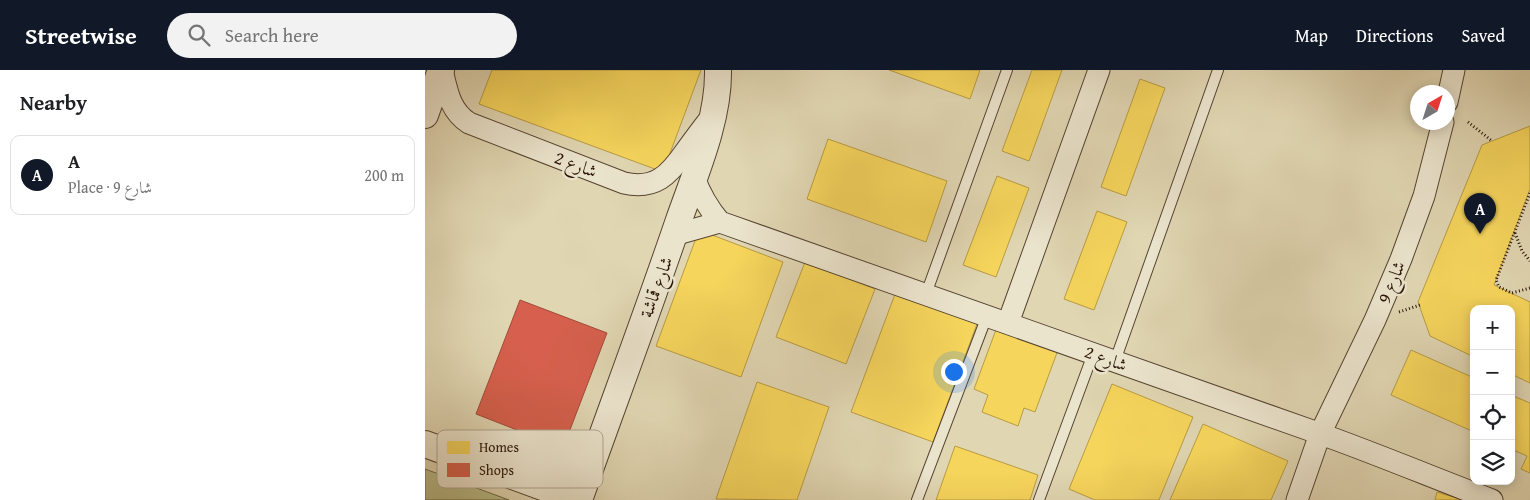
<!DOCTYPE html>
<meta charset="utf-8">
<style>
body{margin:0;font-family:"Gentium Book Plus",Amiri,serif;background:#f2f2f2;color:#202124}
.controls{position:absolute;right:15px;bottom:15px;display:grid;overflow:hidden;border-radius:10px;box-shadow:0 2px 12px #0003}
.controls button{width:45px;height:45px;display:grid;place-items:center;padding:0;border:0;border-bottom:1px solid #e0e0e0;background:#fff;color:#202124;font:25px sans-serif}
.compass{position:absolute;left:985px;top:15px;width:45px;height:45px;border-radius:50%;background:#fff;box-shadow:0 2px 12px #0003;rotate:39deg}
.you{position:absolute;left:528px;top:301px;width:18px;height:18px;margin:-12px;border:4px solid #fff;border-radius:50%;background:#1a73e8;box-shadow:0 0 0 8px #1a73e833}
.badge{display:grid;place-items:center;width:32px;height:32px;border-radius:50%;background:#111827;color:#fff;font-size:16px;font-weight:700}
.pin{position:absolute;translate:-50% -41px;filter:drop-shadow(0 1px 2px #0008)}
.pin::after{content:'';position:absolute;top:26px;width:18px;height:15px;background:inherit;clip-path:polygon(0 0,100% 0,50% 100%)}
.list{margin:0;padding:0;list-style:none}
h2{display:flex;justify-content:space-between;align-items:center;height:65px;margin:0;padding:0 20px;font-size:21px}
h2 small{font-size:16px;font-weight:400;color:#757577}
.list li{display:grid;grid-template-columns:32px 1fr auto;gap:15px;align-items:center;box-sizing:border-box;height:80px;margin:0 10px 10px;padding:0 10px;border:1px solid #e0e0e0;border-radius:10px}
.list b{display:block;font-size:19px;white-space:nowrap}
.list p{margin:0;font-size:16px;white-space:nowrap;color:#757577}
.list em{font-size:16px;font-style:normal;color:#757577}
.icon{flex:none;width:28px;height:28px;fill:none;stroke:currentColor;stroke-width:2;stroke-linecap:round;stroke-linejoin:round}
.map{position:relative;flex:none;width:1105px;height:430px;overflow:hidden}
header{display:flex;align-items:center;gap:30px;box-sizing:border-box;height:70px;padding:0 25px;background:#111827;color:#fff}
header strong{font-size:24px}
nav{display:flex;gap:28px;margin-inline-start:auto;font-size:18px}
.search{width:350px;height:45px;background:#f2f2f2;display:flex;align-items:center;gap:12px;box-sizing:border-box;padding:0 18px;border-radius:28px;color:#757577;font-size:19px}
main{display:flex}
aside{flex:1;background:#fff}
.map>svg:first-child{display:block}
.green{fill:#b9bc88;stroke:#706847}
.homes{fill:#f6d55c;stroke:#b89b42}
.shops{fill:#d6604d;stroke:#a24938}
.lines{fill:none;stroke-linecap:round;stroke-linejoin:round}
.service-casing{stroke:#564431;stroke-width:12}
.minor-casing{stroke:#564431;stroke-width:23}
.tertiary-casing{stroke:#564431;stroke-width:28}
.path{stroke:#281306;stroke-width:3;stroke-dasharray:1 2.5;stroke-linecap:butt}
.service{stroke:#ebe4cd;stroke-width:10}
.minor{stroke:#ebe4cd;stroke-width:21}
.tertiary{stroke:#ebe4cd;stroke-width:26}
.labels{text-anchor:middle;dominant-baseline:central;stroke-width:5;stroke-linejoin:round;paint-order:stroke}
.street-label{font-size:18px;fill:#281306;stroke:#ebe4cd}
.key{fill:#ebe4cd;stroke:#b0a591;stroke-width:1}
.key-label{font-size:14px;fill:#281306}
</style>
<header>
<strong>Streetwise</strong>
<div class="search"><svg class="icon" aria-label="search" viewBox="0 0 24 24"><circle cx="10" cy="10" r="6"/><path d="M15 15l6 6"/></svg>Search here</div>
<nav><a>Map</a><a>Directions</a><a>Saved</a></nav>
</header>
<main>
<aside>
<h2>Nearby<small></small></h2>
<ul class="list">
<li><span class="badge">A</span><div><b>A</b><p>Place · شارع 9</p></div><em>200 m</em></li>
</ul>
</aside>
<div class="map">
<svg width="1105" height="430" viewBox="0 0 1105 430">
<rect width="100%" height="100%" fill="#e0d6b2"/>
<filter id="stains"><feTurbulence type="fractalNoise" baseFrequency=".004" numOctaves="4"/><feColorMatrix values="0 0 0 0 .2 0 0 0 0 .09 0 0 0 0 .02 0 0 0 .5 -.17"/></filter>
<radialGradient id="worn" r=".72"><stop offset=".6" stop-color="#630" stop-opacity="0"/><stop offset="1" stop-color="#630" stop-opacity=".3"/></radialGradient>
<polygon class="green" points="0,399 84,430 0,430"/>
<g class="homes">
<polygon points="67,0 276,0 238,102 54,34"/>
<polygon points="464,0 555,0 545,29"/>
<polygon points="607,0 637,0 604,91 577,81"/>
<polygon points="715,9 740,18 701,126 676,117"/>
<polygon points="1105,56 1105,119 1069,215 1105,232 1105,313 1086,304 1086,239 1049,239 1049,287 1005,266 993,232 1057,75"/>
<polygon points="403,69 522,111 501,172 382,129"/>
<polygon points="572,106 604,118 571,207 538,195"/>
<polygon points="672,141 702,152 669,240 639,229"/>
<polygon points="274,160 358,192 316,307 231,276"/>
<polygon points="380,192 450,219 421,294 351,267"/>
<polygon points="470,224 552,254 508,372 426,342"/>
<polygon points="572,257 633,280 610,342 599,338 593,356 557,342 563,325 549,319"/>
<polygon points="986,280 1049,308 1049,362 966,325"/>
<polygon points="332,312 404,337 372,430 291,429"/>
<polygon points="687,314 768,347 734,430 670,430 644,419"/>
<polygon points="1086,325 1105,333 1105,403 1096,399 1102,386 1086,379"/>
<polygon points="778,354 863,391 846,430 745,430"/>
<polygon points="530,376 613,405 605,430 511,430"/>
<polygon points="1012,422 1038,430 1010,430"/>
</g>
<polygon class="shops" points="95,230 182,263 138,378 51,344"/>
<g class="lines">
<g class="service-casing">
<g id="service">
<polyline points="501,224 582,0"/>
<polyline points="690,291 793,0"/>
<polyline points="492,430 562,246"/>
<polyline points="614,430 668,284"/>
</g>
</g>
<g class="minor-casing">
<g id="minor">
<path d="M17,0C22,21 25,41 44,53L199,113C230,120 244,105 260,82C268,71 276,60 284,50"/>
<polyline points="1022,32 1029,0"/>
<path d="M269,107C275,124 283,138 295,152C494,224 694,291 893,363C952,384 1009,408 1067,430"/>
<polyline points="249,165 295,152"/>
<polyline points="583,253 674,0"/>
<polyline points="872,430 895,364 950,250 976,189 999,126 1018,52"/>
</g>
</g>
<g class="tertiary-casing">
<g id="tertiary">
<polyline points="0,45 16,0"/>
<polyline points="0,374 153,430"/>
<path d="M154,430C187,337 222,244 254,150C270,104 294,50 293,0"/>
</g>
</g>
<g class="path">
<polyline points="1043,52 1067,71"/>
<polyline points="1105,123 1071,210 1074,217 1087,223 1105,218"/>
<polyline points="1090,163 1097,181 1105,191"/>
<polyline points="974,242 995,235"/>
</g>
<use href="#service" class="service"/>
<use href="#minor" class="minor"/>
<use href="#tertiary" class="tertiary"/>
</g>
<g class="labels">
<g class="street-label">
<text transform="translate(151 94) rotate(21)">شارع 2</text>
<text transform="translate(966 212) rotate(-67)">شارع 9</text>
<text transform="translate(231 217) rotate(-70)">شارع قماشة</text>
<text transform="translate(681 288) rotate(20)">شارع 2</text>
</g>
</g>
<rect x="12" y="360" width="166" height="58" rx="8" class="key"/>
<rect x="22" y="371" width="23" height="13" fill="#f6d55c"/>
<rect x="22" y="393" width="23" height="14" fill="#d6604d"/>
<g class="key-label">
<text x="54" y="382">Homes</text>
<text x="54" y="405">Shops</text>
</g>
<rect width="100%" height="100%" filter="url(#stains)"/>
<rect width="100%" height="100%" fill="url(#worn)"/>
</svg>
<div class="controls">
<button>+</button>
<button>−</button>
<button><svg class="icon" aria-label="locate" viewBox="0 0 24 24"><circle cx="12" cy="12" r="6"/><path d="M12 2v4M12 18v4M2 12h4M18 12h4"/></svg></button>
<button><svg class="icon" aria-label="layers" viewBox="0 0 24 24"><path d="M12 4l9 5-9 5-9-5zM3 14l9 5 9-5"/></svg></button>
</div>
<svg class="compass" viewBox="-18 -18 36 36"><path d="M0-13l5 13h-10z" fill="#e53935"/><path d="M0 13l5-13h-10z" fill="#757577"/></svg>
<div class="you"></div>
<div class="pin badge" style="left:1055px;top:164px">A</div>
</div>
</main>
